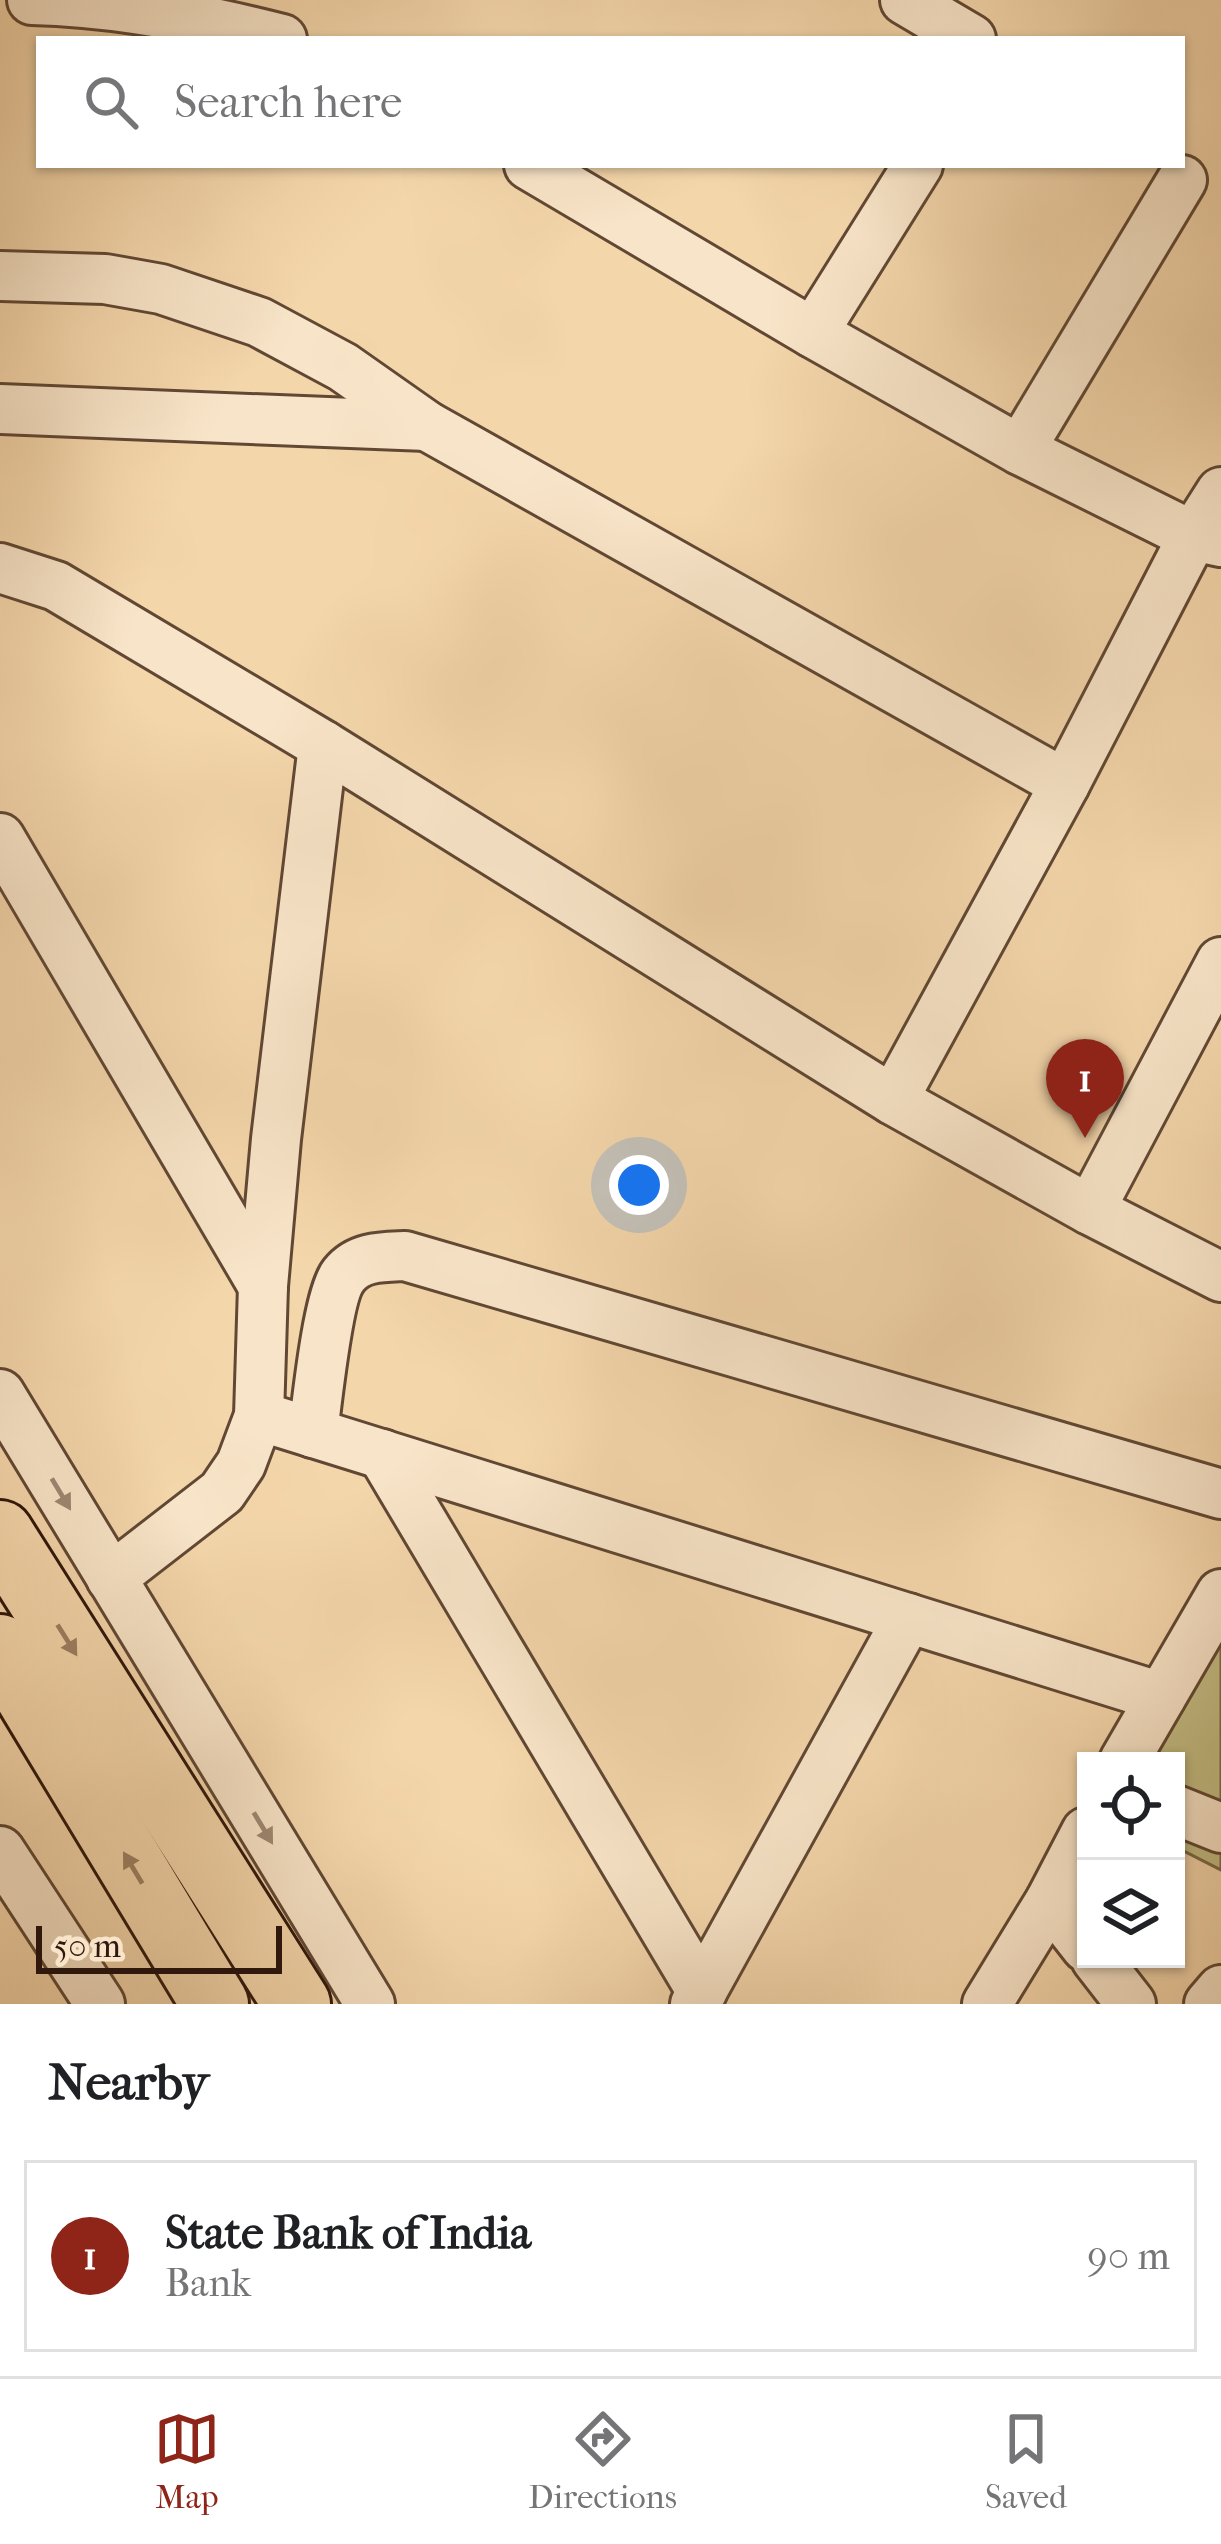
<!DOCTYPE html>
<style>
body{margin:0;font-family:"IM FELL French Canon",serif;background:#f2f2f2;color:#202124}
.controls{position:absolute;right:36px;bottom:36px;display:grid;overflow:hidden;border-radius:0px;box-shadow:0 3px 9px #0004}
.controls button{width:108px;height:108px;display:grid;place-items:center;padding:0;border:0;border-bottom:3px solid #e0e0e0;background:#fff;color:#202124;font:60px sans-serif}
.scale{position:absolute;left:36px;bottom:30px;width:246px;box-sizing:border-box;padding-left:12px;border:6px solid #30180c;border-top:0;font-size:33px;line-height:42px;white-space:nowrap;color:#30180c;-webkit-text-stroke:9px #f8e4c8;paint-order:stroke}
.you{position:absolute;left:639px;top:1185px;width:42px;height:42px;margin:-30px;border:9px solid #fff;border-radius:50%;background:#1a73e8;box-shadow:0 0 0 18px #1a73e833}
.badge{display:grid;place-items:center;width:78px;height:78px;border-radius:50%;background:#8f2418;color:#fff;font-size:39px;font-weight:700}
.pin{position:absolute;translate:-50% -99px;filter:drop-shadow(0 3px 6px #0008)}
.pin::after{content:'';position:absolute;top:63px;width:42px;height:36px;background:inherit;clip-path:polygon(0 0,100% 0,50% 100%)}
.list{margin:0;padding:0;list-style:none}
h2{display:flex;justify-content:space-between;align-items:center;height:156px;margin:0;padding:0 48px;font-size:51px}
h2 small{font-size:39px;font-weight:400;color:#757577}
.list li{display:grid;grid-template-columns:78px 1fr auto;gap:36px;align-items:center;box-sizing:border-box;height:192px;margin:0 24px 24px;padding:0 24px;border:3px solid #e0e0e0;border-radius:0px}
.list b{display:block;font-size:45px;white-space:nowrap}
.list p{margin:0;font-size:39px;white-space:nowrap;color:#757577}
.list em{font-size:39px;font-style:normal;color:#757577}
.icon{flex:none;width:66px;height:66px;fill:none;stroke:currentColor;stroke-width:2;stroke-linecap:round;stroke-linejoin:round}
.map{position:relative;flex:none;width:1221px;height:2004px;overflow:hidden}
.search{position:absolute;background:#fff;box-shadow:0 3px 9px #0004;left:36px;right:36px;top:36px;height:132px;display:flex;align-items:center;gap:30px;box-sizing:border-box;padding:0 42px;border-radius:0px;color:#757577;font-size:45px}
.sheet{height:372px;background:#fff}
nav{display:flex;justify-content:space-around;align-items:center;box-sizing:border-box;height:168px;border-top:3px solid #e0e0e0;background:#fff;font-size:33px;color:#757577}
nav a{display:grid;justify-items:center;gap:6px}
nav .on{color:#8f2418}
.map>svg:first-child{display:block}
.green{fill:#c3bc83;stroke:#7a6a48;stroke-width:3}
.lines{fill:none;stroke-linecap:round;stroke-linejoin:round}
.minor-casing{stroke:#614834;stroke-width:54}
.highway-casing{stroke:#30180c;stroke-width:72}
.minor{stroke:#f8e4c8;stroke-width:48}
.highway{stroke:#f4d6ab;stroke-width:66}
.oneway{fill:#9e8873}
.oneway2{fill:#9c8063}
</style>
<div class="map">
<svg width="1221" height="2004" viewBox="0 0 1221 2004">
<rect width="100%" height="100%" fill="#f4d6ab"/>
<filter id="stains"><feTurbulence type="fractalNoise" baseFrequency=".00167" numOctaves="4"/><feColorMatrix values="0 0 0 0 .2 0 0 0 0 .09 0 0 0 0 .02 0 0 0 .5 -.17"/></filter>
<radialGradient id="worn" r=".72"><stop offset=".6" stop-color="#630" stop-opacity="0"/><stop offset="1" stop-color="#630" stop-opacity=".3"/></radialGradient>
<polygon class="green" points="1221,1622 1221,1870 1176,1847 1176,1761 1143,1761"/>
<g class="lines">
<g class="minor-casing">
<g id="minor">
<path d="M32,0C117,2 200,18 282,39"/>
<polyline points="905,0 971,39"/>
<polyline points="529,165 813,333 1020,450 1193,536 1221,542"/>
<polyline points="0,276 105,279 161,289 259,322 343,367 427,426 1065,784"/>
<polyline points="813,333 918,165"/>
<polyline points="0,409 427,426"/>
<polyline points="1020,450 1182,180"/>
<polyline points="0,568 56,586 323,745 893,1100 1090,1210 1221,1277"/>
<polyline points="0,838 263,1286"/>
<polyline points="893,1100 1065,784 1193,536 1221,492"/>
<polyline points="1090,1210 1221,962"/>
<polyline points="0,1394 370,2004"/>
<polyline points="259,1416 1161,1697"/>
<path d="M313,1433C317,1402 328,1294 344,1275C359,1256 383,1257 405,1256L1221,1494"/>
<polyline points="382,1454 702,1992"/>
<polyline points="111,1578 222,1492 241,1464 259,1416 263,1286 276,1139 323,745"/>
<polyline points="1124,1761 1221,1594"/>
<polyline points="1176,1810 1221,1828"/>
<polyline points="0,1851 100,2004"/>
<polyline points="1050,1901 1086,1947"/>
<polyline points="1096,1959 1131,2004"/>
<polyline points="695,2004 908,1618"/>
<polyline points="987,2004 1050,1901 1086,1832"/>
<polyline points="1209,2004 1221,1990"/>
</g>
</g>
<g class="highway-casing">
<g id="highway">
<polyline points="0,1534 297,2004"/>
<polyline points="0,1648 215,2004"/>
</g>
</g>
<use href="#minor" class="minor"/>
<use href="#highway" class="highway"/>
</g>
<defs><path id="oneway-solid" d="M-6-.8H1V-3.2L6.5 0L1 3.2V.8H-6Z" transform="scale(3)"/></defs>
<g class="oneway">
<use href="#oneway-solid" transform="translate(61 1494) rotate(59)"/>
<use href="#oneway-solid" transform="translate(263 1828) rotate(59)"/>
</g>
<g class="oneway2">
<use href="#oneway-solid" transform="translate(67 1640) rotate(58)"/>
<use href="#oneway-solid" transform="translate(133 1868) rotate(-121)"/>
</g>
<rect width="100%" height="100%" filter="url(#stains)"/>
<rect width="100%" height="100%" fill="url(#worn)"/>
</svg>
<div class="controls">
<button><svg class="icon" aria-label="locate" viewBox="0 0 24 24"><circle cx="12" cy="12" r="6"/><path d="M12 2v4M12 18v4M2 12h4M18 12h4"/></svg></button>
<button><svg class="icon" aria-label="layers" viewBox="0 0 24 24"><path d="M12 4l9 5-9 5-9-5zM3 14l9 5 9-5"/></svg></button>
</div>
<div class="scale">50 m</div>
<div class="you"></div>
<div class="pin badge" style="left:1085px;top:1138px">1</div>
<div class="search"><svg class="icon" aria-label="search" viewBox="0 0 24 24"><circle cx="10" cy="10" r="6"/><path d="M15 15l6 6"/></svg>Search here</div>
</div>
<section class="sheet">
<h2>Nearby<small></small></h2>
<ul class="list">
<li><span class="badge">1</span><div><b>State Bank of India</b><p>Bank</p></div><em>90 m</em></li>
</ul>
</section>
<nav>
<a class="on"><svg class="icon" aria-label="map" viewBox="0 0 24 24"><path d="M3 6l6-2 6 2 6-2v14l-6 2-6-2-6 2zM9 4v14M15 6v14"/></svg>Map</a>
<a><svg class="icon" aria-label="directions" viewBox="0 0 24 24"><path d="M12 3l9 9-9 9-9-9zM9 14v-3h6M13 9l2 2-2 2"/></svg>Directions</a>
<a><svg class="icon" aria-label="saved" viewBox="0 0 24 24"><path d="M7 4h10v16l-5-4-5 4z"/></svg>Saved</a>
</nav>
